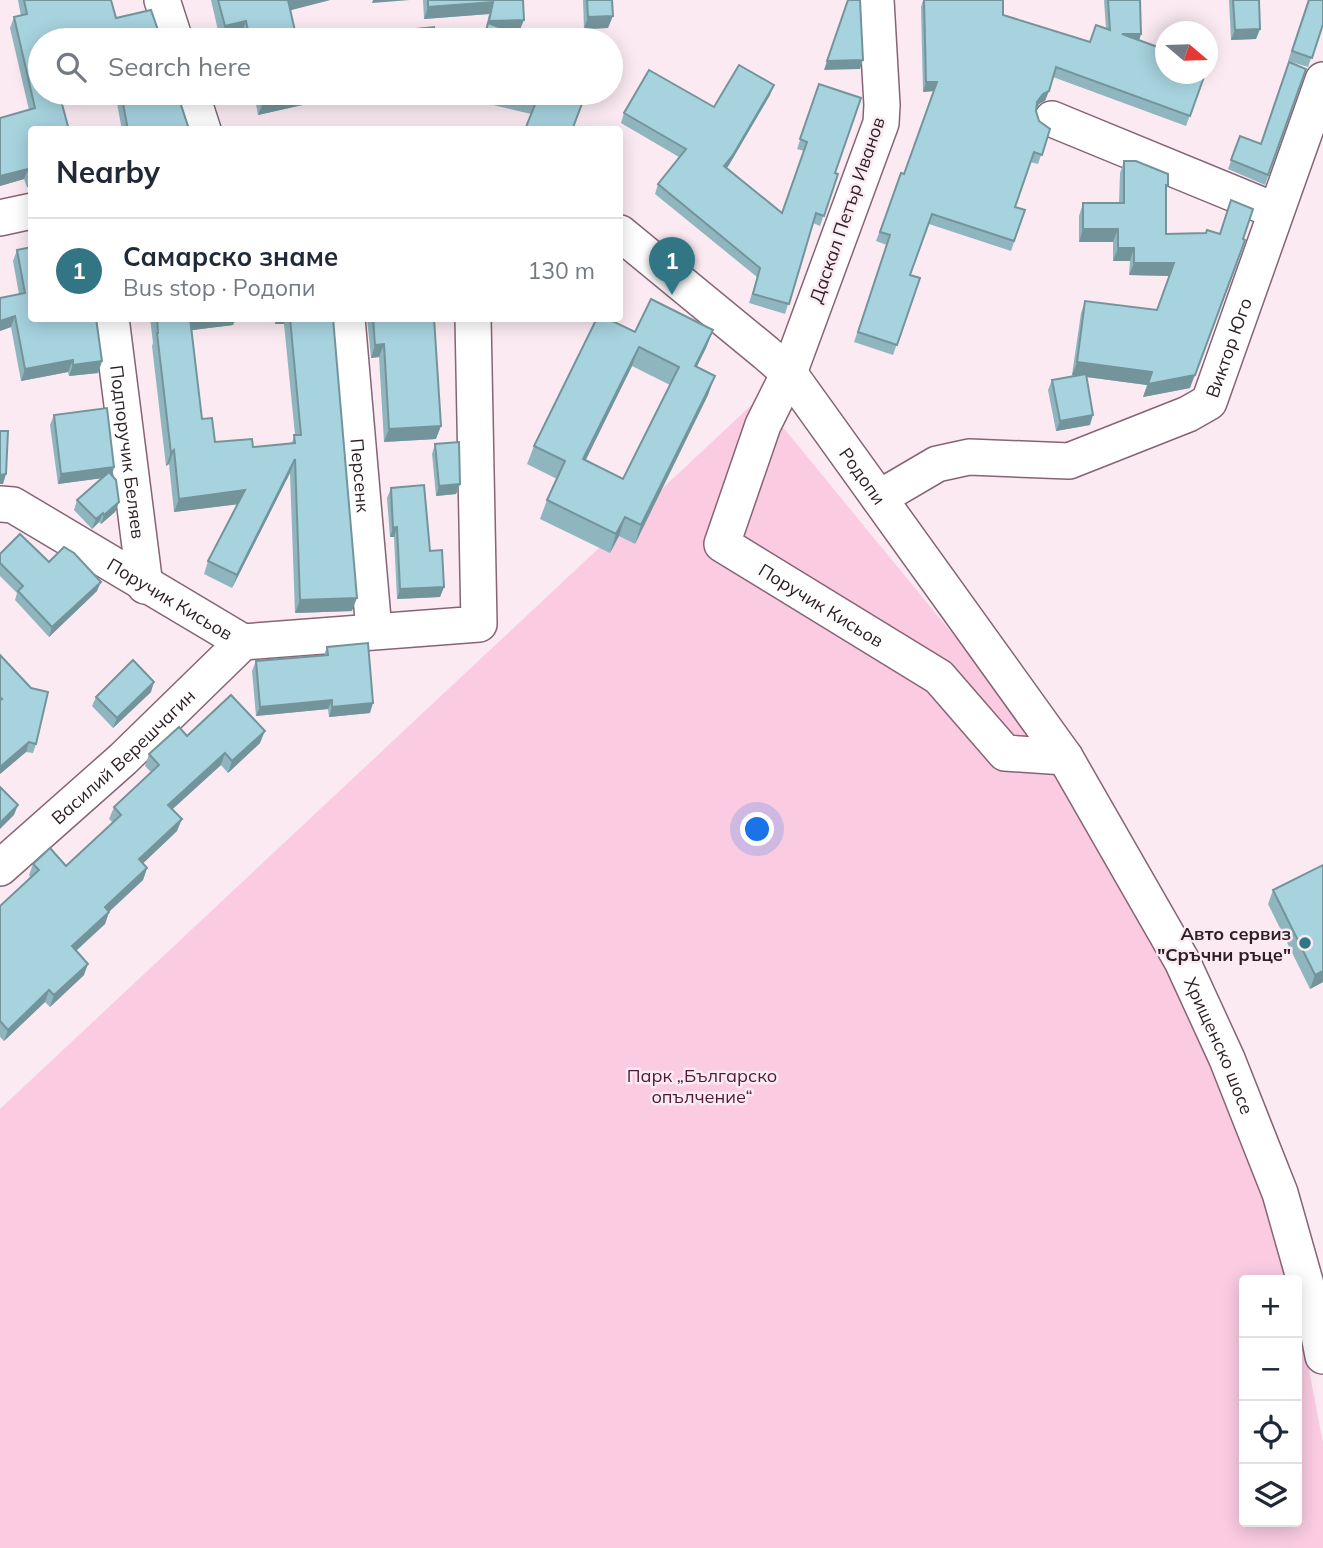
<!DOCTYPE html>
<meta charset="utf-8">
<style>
body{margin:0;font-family:Mulish,sans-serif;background:#f6f6f7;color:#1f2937}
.controls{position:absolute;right:21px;bottom:21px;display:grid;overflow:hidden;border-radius:7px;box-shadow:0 4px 18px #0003}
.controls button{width:63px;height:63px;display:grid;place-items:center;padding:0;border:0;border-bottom:2px solid #e0e1e3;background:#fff;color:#1f2937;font:35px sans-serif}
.compass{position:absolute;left:1155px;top:21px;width:63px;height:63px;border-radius:50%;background:#fff;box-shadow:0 4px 18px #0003;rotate:109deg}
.you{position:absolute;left:758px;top:830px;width:24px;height:24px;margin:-18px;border:5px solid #fff;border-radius:50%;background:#1a73e8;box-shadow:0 0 0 10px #1a73e833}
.badge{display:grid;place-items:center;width:46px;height:46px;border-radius:50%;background:#327685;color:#fff;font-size:23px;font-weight:700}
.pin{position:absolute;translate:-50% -58px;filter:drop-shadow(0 2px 4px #0008)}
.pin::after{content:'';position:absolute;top:37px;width:24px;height:21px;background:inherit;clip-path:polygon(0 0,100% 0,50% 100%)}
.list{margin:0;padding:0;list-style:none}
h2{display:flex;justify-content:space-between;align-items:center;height:91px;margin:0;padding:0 28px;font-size:30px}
h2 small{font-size:23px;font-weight:400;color:#747a83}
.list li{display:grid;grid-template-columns:46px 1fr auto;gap:21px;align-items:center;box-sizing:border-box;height:105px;padding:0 28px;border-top:2px solid #e0e1e3}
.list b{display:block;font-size:26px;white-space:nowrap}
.list p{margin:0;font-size:23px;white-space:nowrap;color:#747a83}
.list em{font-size:23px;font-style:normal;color:#747a83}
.icon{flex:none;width:38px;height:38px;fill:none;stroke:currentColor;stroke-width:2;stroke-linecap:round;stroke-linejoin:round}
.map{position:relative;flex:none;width:1323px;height:1548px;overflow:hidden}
.search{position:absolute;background:#fff;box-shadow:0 4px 18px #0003;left:28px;top:28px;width:595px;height:77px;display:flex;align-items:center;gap:18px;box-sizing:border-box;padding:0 24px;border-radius:38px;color:#747a83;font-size:26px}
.panel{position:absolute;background:#fff;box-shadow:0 4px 18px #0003;left:28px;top:126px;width:595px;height:196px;border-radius:7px}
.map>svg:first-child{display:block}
.park{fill:#facbe1}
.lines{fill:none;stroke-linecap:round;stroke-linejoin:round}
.minor-casing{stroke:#866475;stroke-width:38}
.minor{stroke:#fff;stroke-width:35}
.wall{fill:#8fb5bf;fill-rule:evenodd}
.shaded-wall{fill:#74949b}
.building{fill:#a6d3de;stroke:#74949b;stroke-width:2;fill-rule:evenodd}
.poi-dot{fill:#327685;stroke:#fbeaf2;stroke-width:2.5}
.labels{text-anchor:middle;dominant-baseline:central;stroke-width:5;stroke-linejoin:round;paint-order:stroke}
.street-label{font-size:18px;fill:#2e2027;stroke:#fbeaf2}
.poi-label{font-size:18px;font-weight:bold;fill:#2e2027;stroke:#fbeaf2;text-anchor:end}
.park-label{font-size:18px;fill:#521a3a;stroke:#fbeaf2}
</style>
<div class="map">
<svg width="1323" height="1548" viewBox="0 0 1323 1548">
<rect width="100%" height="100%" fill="#fbeaf2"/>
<polygon class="park" points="759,398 1047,749 1213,1052 1289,1270 1292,1280 1244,1280 1244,1522 1297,1522 1297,1307 1323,1443 1323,1548 0,1548 0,1109"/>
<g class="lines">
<g class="minor-casing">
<g id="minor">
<polyline points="162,0 175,40"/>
<path id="s1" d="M876,0L882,105L881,123L789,373L763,425L722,544L939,677L1005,753L1065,757"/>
<polyline points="191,93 203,130"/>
<polyline points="1052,119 1276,211"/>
<polyline points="0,218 32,211"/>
<path id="s2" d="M620,233L766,353L789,373L1065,757L1182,961L1227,1059L1280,1193L1316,1320L1323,1356"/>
<path id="s3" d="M111,318L145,586"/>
<path id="s4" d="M347,318L374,631"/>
<path id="s5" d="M879,498L937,464L969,457L1069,461L1188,414L1209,402L1323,80"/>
<path id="s6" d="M0,504L13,505L243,642L479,624L473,318"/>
<path id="s7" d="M0,868L123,759L243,642"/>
</g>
</g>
<use href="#minor" class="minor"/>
</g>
<g class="wall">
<polygon points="18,0 111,0 40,40 40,93 32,130 32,186 27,187 24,179 0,186 0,118 29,110 10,28 14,17 21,16"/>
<polygon points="211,0 330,0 290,10 297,40 243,40 242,33 220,39"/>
<polygon points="423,0 523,0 519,32 512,32 534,40 483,40 489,14 424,19"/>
<polygon points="583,0 612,0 608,28 584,29"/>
<polygon points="923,0 1003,0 1003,15 1090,42 1106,29 1104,0 1140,0 1139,40 1205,74 1186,126 1053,77 1045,101 1039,104 1036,108 1036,111 1039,121 1050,129 1038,164 1030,162 1015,207 1025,210 1011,251 929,224 910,275 920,278 893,355 854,342 887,245 876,241 901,173 904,174 934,91 923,92 921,7"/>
<polygon points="1229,0 1259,0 1260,29 1256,39 1231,40"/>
<polygon points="1308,0 1323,24 1308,67 1288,61"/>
<polygon points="1306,69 1265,185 1228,169 1240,136 1260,144"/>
<polygon points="819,84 835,173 838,174 820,226 813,223 785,314 749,303 757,277 655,194 658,184 679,157 621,123 624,113 714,107 770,95 727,168 782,213 804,151 797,149"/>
<polygon points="115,93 177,93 188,126 191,130 122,130"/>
<polygon points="254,93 323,93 320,101 258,115"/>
<polygon points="357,93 435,93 358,102"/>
<polygon points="470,93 586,93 572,130 525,130 531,114 468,99"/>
<polygon points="1124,161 1168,185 1166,191 1166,234 1190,388 1143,397 1147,385 1086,377 1090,425 1056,431 1048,390 1052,380 1076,376 1072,375 1081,313 1085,301 1157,310 1170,276 1129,275 1130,261 1113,261 1113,242 1079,242 1079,216 1083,203 1119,203 1120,173"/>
<polygon points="17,250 102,361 98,373 69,376 68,372 21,381 11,327 0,331 0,298 19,294 13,261"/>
<polygon points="150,318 236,318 233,325 192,330 202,419 215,442 253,447 291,444 295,435 284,324 275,324 275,318 333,318 352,611 295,613 290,473 232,588 204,574 208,561 238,504 174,512 169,464 166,466 152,346 153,343"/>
<polygon points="367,318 434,318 436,439 384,442 379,357 371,358"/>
<path d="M713,330L706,348L696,367L708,395L635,544L619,536L610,553L540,519L547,500L557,479L527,464L534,446L635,332ZM632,366L670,385L623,479L585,460Z"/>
<polygon points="54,415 114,467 112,475 119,502 115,512 101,524 99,522 92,529 74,510 77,500 102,478 58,484 50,425"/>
<polygon points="435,444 460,484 456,494 436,496 432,454"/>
<polygon points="391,488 430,551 444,587 440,597 397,599 394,537 390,537 387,498"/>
<polygon points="0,554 49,562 97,591 49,637 15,600 17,593 0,576"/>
<polygon points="327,647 370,713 329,717 328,709 256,716 252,671 256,661 324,655"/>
<polygon points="0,655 36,744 33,753 26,752 0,774"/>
<polygon points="151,692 113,728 92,706 96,697"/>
<polygon points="187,736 260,743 228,773 221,765 172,809 177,831 143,863 147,868 143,880 109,912 105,924 76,951 84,975 50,1007 45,1002 4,1041 0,1037 0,906 30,877 29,875 33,864 66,866 113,823 109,819 114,807 151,772 145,766 149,754"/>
<polygon points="1273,890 1323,982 1310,989 1268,904"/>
</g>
<g class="shaded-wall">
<polygon points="288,0 330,0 284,12"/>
<polygon points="373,0 410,0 372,3"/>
<polygon points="493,2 489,14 424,19 428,7"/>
<polygon points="613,16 608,28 584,29 588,17"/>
<polygon points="524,20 519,32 486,33 488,23 484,33 489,21"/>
<polygon points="246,21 242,33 220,39 225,26"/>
<polygon points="1260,29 1256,39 1231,40 1235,30"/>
<polygon points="1122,34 1141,34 1138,44"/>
<polygon points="863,60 860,69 824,70 827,61"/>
<polygon points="926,82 937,82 934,91 923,92"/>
<polygon points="774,85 770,95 729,165 721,175 724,166"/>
<polygon points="1049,91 1045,101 1039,104 1033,112 1037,102 1043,94"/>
<polygon points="307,93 323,93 320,101 258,115 263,103"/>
<polygon points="362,93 435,93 358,102"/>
<polygon points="28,169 24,179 0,186 0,176"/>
<polygon points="32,176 32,186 27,187 30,177"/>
<polygon points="1083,229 1118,229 1113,242 1079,242"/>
<polygon points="1118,248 1134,248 1130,261 1113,261"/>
<polygon points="1134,263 1174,263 1170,276 1129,275"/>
<polygon points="1237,264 1190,388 1143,397 1148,384"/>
<polygon points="15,316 11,327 0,331 0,321"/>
<polygon points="190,318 236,318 233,325 185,331"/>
<polygon points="277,318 286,318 284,324 275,324"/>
<polygon points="713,330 706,348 688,385 695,366"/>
<polygon points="384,344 379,357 371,358 375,345"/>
<polygon points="639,347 632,366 577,478 583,459"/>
<polygon points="73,360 68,372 21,381 25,369"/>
<polygon points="102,361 98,373 69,376 73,365"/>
<polygon points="1077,362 1152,372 1147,385 1072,375"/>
<polygon points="715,376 708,395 635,544 641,525"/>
<polygon points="1093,415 1090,425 1056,431 1060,421"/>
<polygon points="441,426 436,439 384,442 389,429"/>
<polygon points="174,450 169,464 166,466 171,453"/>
<polygon points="295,459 290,473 232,588 237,575"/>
<polygon points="114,467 111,477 58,484 61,474"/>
<polygon points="6,474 3,484 0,484 0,475"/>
<polygon points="460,484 456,494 436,496 439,486"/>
<polygon points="245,490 240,504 174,512 179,499"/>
<polygon points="119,502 115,512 101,524 104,515"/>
<polygon points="103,513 99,522 92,529 96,519"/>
<polygon points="625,517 619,536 610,553 616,534"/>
<polygon points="397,527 394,537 390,537 393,528"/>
<polygon points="101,582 97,591 49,637 52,627"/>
<polygon points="444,587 440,597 397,599 400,589"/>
<polygon points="357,598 352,611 295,613 300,600"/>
<polygon points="154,682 151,692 113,728 117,718"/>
<polygon points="332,700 328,709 256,716 260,707"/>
<polygon points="373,703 370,713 329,717 332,707"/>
<polygon points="265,731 260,743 228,773 232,761"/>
<polygon points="29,742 26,752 0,774 0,767"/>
<polygon points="225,753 221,765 164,817 168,805"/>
<polygon points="18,805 14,815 0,829 0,823"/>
<polygon points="182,819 177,831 135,871 139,859"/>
<polygon points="147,868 143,880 101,919 105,907"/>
<polygon points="109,912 105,924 68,958 72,946"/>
<polygon points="88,964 84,975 50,1007 54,995"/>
<polygon points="1323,971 1323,982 1310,989 1315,975"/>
<polygon points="49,990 45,1002 4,1041 8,1030"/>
</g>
<g class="building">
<polygon points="24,0 111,0 116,18 151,10 160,36 163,40 40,40 40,93 59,93 69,130 32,130 32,176 30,177 28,169 0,176 0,118 35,108 14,17 27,14"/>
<polygon points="218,0 288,0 297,40 250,40 246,21 225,26"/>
<polygon points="428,0 523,0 524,20 489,21 493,2 428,7"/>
<polygon points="587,0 612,0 613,16 588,17"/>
<polygon points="848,0 860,0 863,60 827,61"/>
<polygon points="924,0 1003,0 1003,15 1090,42 1096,25 1110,30 1108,0 1140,0 1141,34 1122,34 1166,50 1166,74 1205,74 1190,116 1056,67 1049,91 1043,94 1037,102 1036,111 1039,121 1050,129 1042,155 1034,152 1015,207 1025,210 1014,241 932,214 910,275 920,278 897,345 858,332 890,235 880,232 901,173 904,174 937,82 926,82"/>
<polygon points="1233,0 1259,0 1260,29 1235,30"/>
<polygon points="1309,0 1323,0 1323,24 1312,58 1292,51"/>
<polygon points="488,23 534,40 484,40"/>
<polygon points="434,27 436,40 359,40 359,35"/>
<polygon points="1289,62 1306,69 1268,175 1231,160 1240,136 1261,144"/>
<polygon points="739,65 774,85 733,155 724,166 782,213 807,142 800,139 819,84 861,98 835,173 838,174 824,216 816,213 789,304 753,294 760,268 658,184 686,149 624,113 649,70 714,107"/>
<polygon points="121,93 177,93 188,126 191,130 128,130"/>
<polygon points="261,93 307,93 263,103"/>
<polygon points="498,93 586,93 572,130 533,130 526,127 536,102"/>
<polygon points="1124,161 1136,161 1168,174 1168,185 1166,185 1166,234 1206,233 1207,230 1220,234 1231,200 1253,209 1243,239 1245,240 1241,251 1195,375 1148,384 1152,372 1077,362 1085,301 1157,310 1174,263 1134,263 1134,248 1118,248 1118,229 1083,229 1083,203 1124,203"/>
<polygon points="32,247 32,318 96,318 102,361 73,365 73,360 25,369 15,316 0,321 0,298 25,293 17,250"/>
<path d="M651,299L713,330L695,366L715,376L641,525L625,517L616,534L547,500L565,461L534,446L597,318H606L635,332ZM639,347L679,367L623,479L583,459Z"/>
<polygon points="157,318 190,318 202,419 212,418 215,442 252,439 253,447 295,443 294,435 301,435 290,318 333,318 357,598 300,600 295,459 237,575 208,561 245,490 179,499 174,450 171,453 157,333 158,333"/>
<polygon points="373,318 434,318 441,426 389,429 384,344 375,345"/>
<polygon points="1086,374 1093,415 1060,421 1052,380"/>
<polygon points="107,408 114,467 61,474 54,415"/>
<polygon points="0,431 8,431 6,474 0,475"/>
<polygon points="459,442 460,484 439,486 435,444"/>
<polygon points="109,472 116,480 119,502 104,515 103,513 96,519 77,500"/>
<polygon points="424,485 430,551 442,550 444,587 400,589 397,527 393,528 391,488"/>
<polygon points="20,534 49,562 64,547 74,553 101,582 52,627 18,591 23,586 0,563 0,554"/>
<polygon points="368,643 373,703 332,707 332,700 260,707 256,661 328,655 327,647"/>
<polygon points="0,655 31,688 48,692 36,744 29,742 0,767 0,700 2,699 0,697"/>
<polygon points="133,660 154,682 117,718 96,697"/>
<polygon points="231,695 265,731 232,761 225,753 168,805 182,819 139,859 147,868 105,907 109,912 72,946 88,964 54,995 49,990 8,1030 0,1021 0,906 39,870 33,864 50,848 66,866 121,815 114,807 159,765 149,754 179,727 187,736"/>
<polygon points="0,787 18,805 0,823"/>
<polygon points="1323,865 1323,971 1315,975 1273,890"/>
</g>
<circle class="poi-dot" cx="1305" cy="943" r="7"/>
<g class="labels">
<g class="street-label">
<text transform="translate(847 210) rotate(-71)">Даскал Петър Иванов</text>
<text stroke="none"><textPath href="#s5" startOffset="410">Виктор Юго</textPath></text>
<text stroke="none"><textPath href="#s3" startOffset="135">Подпоручик Беляев</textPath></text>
<text stroke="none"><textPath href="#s4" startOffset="158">Персенк</textPath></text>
<text stroke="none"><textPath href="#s2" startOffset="346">Родопи</textPath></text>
<text stroke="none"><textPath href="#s6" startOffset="196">Поручик Кисьов</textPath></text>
<text stroke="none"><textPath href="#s1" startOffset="690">Поручик Кисьов</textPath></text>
<text stroke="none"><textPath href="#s7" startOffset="166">Василий Верешчагин</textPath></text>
<text stroke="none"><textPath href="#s2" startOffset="1020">Хрищенско шосе</textPath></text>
</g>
<g class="poi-label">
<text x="1291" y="933">Авто сервиз<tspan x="1291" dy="21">"Сръчни ръце"</tspan></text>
</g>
<g class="park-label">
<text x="702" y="1075">Парк „Българско<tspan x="702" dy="21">опълчение“</tspan></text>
</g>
</g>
</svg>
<div class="controls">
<button>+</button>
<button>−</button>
<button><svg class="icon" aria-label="locate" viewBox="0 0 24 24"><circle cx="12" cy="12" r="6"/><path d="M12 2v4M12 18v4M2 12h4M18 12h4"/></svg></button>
<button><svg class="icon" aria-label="layers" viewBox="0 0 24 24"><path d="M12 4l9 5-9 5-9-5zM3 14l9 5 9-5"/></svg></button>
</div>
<svg class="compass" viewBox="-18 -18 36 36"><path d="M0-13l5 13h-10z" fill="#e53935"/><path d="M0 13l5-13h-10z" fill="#747a83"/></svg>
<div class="you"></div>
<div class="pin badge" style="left:672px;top:295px">1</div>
<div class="search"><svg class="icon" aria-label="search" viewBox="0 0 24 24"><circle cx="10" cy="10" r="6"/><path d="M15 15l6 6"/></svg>Search here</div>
<section class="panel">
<h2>Nearby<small></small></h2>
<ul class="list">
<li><span class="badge">1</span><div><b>Самарско знаме</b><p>Bus stop · Родопи</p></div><em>130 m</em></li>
</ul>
</section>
</div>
